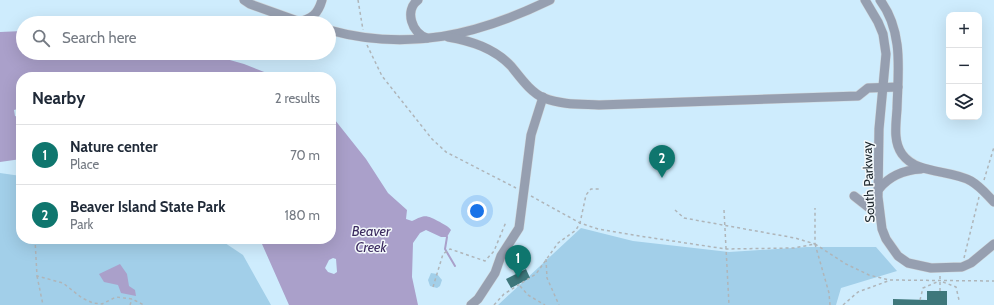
<!DOCTYPE html>
<meta charset="utf-8">
<style>
body{margin:0;font-family:Cabin,sans-serif;background:#f2f2f3;color:#1f2937}
.controls{position:absolute;right:12px;top:12px;display:grid;overflow:hidden;border-radius:8px;box-shadow:0 4px 16px #0002}
.controls button{width:36px;height:36px;display:grid;place-items:center;padding:0;border:0;border-bottom:1px solid #e0e1e3;background:#fff;color:#1f2937;font:20px sans-serif}
.you{position:absolute;left:477px;top:211px;width:14px;height:14px;margin:-10px;border:3px solid #fff;border-radius:50%;background:#1a73e8;box-shadow:0 0 0 6px #1a73e833}
.badge{display:grid;place-items:center;width:26px;height:26px;border-radius:50%;background:#0f766e;color:#fff;font-size:13px;font-weight:700}
.pin{position:absolute;translate:-50% -33px;filter:drop-shadow(0 1px 2px #0008)}
.pin::after{content:'';position:absolute;top:21px;width:14px;height:12px;background:inherit;clip-path:polygon(0 0,100% 0,50% 100%)}
.list{margin:0;padding:0;list-style:none}
h2{display:flex;justify-content:space-between;align-items:center;height:52px;margin:0;padding:0 16px;font-size:17px}
h2 small{font-size:13px;font-weight:400;color:#747a83}
.list li{display:grid;grid-template-columns:26px 1fr auto;gap:12px;align-items:center;box-sizing:border-box;height:60px;padding:0 16px;border-top:1px solid #e0e1e3}
.list b{display:block;font-size:15px;white-space:nowrap}
.list p{margin:0;font-size:13px;white-space:nowrap;color:#747a83}
.list em{font-size:13px;font-style:normal;color:#747a83}
.icon{flex:none;width:22px;height:22px;fill:none;stroke:currentColor;stroke-width:2;stroke-linecap:round;stroke-linejoin:round}
.map{position:relative;flex:none;width:994px;height:305px;overflow:hidden}
.search{position:absolute;background:#fff;box-shadow:0 4px 16px #0002;left:16px;top:16px;width:320px;height:44px;display:flex;align-items:center;gap:10px;box-sizing:border-box;padding:0 14px;border-radius:22px;color:#747a83;font-size:15px}
.panel{position:absolute;background:#fff;box-shadow:0 4px 16px #0002;left:16px;top:72px;width:320px;height:172px;border-radius:16px}
.map>svg:first-child{display:block}
.green{fill:#ceecfd;fill-rule:evenodd}
.forest{fill:#a2cfe9}
.water{fill:#aaa0ca;fill-rule:evenodd}
.lines{fill:none;stroke-linecap:round;stroke-linejoin:round}
.stream{stroke:#aaa0ca;stroke-width:2}
.building{fill:#3e777b}
.minor-casing{stroke:#d0d6da;stroke-width:10}
.path{stroke:#afb5b9;stroke-width:1.5;stroke-dasharray:3 3;stroke-linecap:butt}
.minor{stroke:#969fb0;stroke-width:9}
.labels{text-anchor:middle;dominant-baseline:central;stroke-width:3;stroke-linejoin:round;paint-order:stroke}
.street-label{font-size:13px;fill:#1b252b;stroke:#f3f8fb}
.water-label{font-size:14px;font-style:italic;fill:#3b2a5f;stroke:#f3f8fb}
</style>
<div class="map">
<svg width="994" height="305" viewBox="0 0 994 305">
<rect width="100%" height="100%" fill="#f3f8fb"/>
<path class="green" d="M0,0H994V305H0ZM949,15H979V117H949ZM23,23H329V53H23ZM21,77H331V239H21Z"/>
<g class="forest">
<polygon points="0,173 21,176 21,239 219,239 243,255 271,305 0,305"/>
<polygon points="581,228 633,241 729,252 807,247 876,247 897,271 841,288 836,305 498,305"/>
<polygon points="431,273 437,274 442,280 440,286 437,288 430,286 428,280"/>
</g>
<g class="water">
<polygon points="23,31 23,53 205,53 244,64 277,77 21,77 21,108 14,110 15,116 21,118 21,159 0,162 0,32"/>
<path d="M331,115L366,159L388,193L407,210L406,219L412,221C426,214 426,215 440,222C444,225 447,225 451,230L447,237H441L426,230L420,233L413,243L412,277L418,305H289L262,244L250,239H331ZM333,258L336,259L337,272L334,274L328,272L325,268L329,260Z"/>
<polygon points="120,264 127,274 129,286 135,290 136,296 121,293 118,285 104,282 99,274"/>
</g>
<g class="lines">
<polyline class="stream" points="447,237 445,249 455,266"/>
</g>
<g class="building">
<polygon points="526,269 530,278 511,288 506,279"/>
<polygon points="927,291 947,291 947,305 893,305 893,299 927,300"/>
</g>
<g class="lines">
<g class="minor-casing">
<g id="minor">
<polyline points="244,0 250,4 303,23"/>
<path d="M418,0C404,10 412,34 427,38"/>
<polyline points="865,0 878,22 883,34 886,54 879,129 878,197 882,229 886,239 898,256 908,263 931,268 962,267 971,263 994,244"/>
<path d="M880,0C904,32 898,72 897,109C896,124 893,142 902,154C917,175 950,169 971,181C981,187 986,194 994,202"/>
<path d="M298,22C312,19 318,14 322,0"/>
<path d="M329,30C408,52 478,35 550,0"/>
<path d="M448,37C471,41 494,48 511,66C520,77 531,93 544,98C562,105 581,104 599,105L858,96L868,88L898,87"/>
<path d="M879,189C890,175 904,170 921,169"/>
<polyline points="854,196 868,207 879,213"/>
<polyline points="471,305 478,299 495,273 501,256 519,228 531,135 543,97"/>
</g>
</g>
<g class="path">
<polyline points="358,0 363,30"/>
<polyline points="367,45 382,76 432,139 446,152 516,188"/>
<polyline points="984,180 994,147"/>
<polyline points="531,196 580,223 598,229 646,237 726,249 794,248 815,244 829,293 830,305"/>
<polyline points="675,210 684,218 795,238 815,244 815,208"/>
<polyline points="724,210 729,305"/>
<polyline points="35,239 37,276 63,283 82,298 93,303 102,304 116,297 132,299 144,305"/>
<polyline points="815,244 846,264 869,275 889,280 994,281"/>
<polyline points="964,258 979,197"/>
<polyline points="546,259 547,278 559,305"/>
<polyline points="37,276 43,305"/>
<polyline points="940,276 940,291"/>
<polyline points="943,282 956,287 959,300"/>
<polyline points="520,286 528,295 545,305"/>
<polyline points="433,287 443,254 450,249 485,261 494,251 506,222"/>
<polyline points="920,300 923,288 937,282"/>
<polyline points="130,305 132,299"/>
<polyline points="494,305 504,294 536,274 558,243 576,230 580,223 586,195 591,189 599,189"/>
<polyline points="843,305 858,292 888,281"/>
</g>
<use href="#minor" class="minor"/>
</g>
<g class="labels">
<g class="street-label">
<text transform="translate(868 182) rotate(-92)">South Parkway</text>
</g>
<g class="water-label">
<text x="371" y="231">Beaver<tspan x="371" dy="16">Creek</tspan></text>
</g>
</g>
</svg>
<div class="controls">
<button>+</button>
<button>−</button>
<button><svg class="icon" aria-label="layers" viewBox="0 0 24 24"><path d="M12 4l9 5-9 5-9-5zM3 14l9 5 9-5"/></svg></button>
</div>
<div class="you"></div>
<div class="pin badge" style="left:518px;top:278px">1</div>
<div class="pin badge" style="left:662px;top:178px">2</div>
<div class="search"><svg class="icon" aria-label="search" viewBox="0 0 24 24"><circle cx="10" cy="10" r="6"/><path d="M15 15l6 6"/></svg>Search here</div>
<section class="panel">
<h2>Nearby<small>2 results</small></h2>
<ul class="list">
<li><span class="badge">1</span><div><b>Nature center</b><p>Place</p></div><em>70 m</em></li>
<li><span class="badge">2</span><div><b>Beaver Island State Park</b><p>Park</p></div><em>180 m</em></li>
</ul>
</section>
</div>
